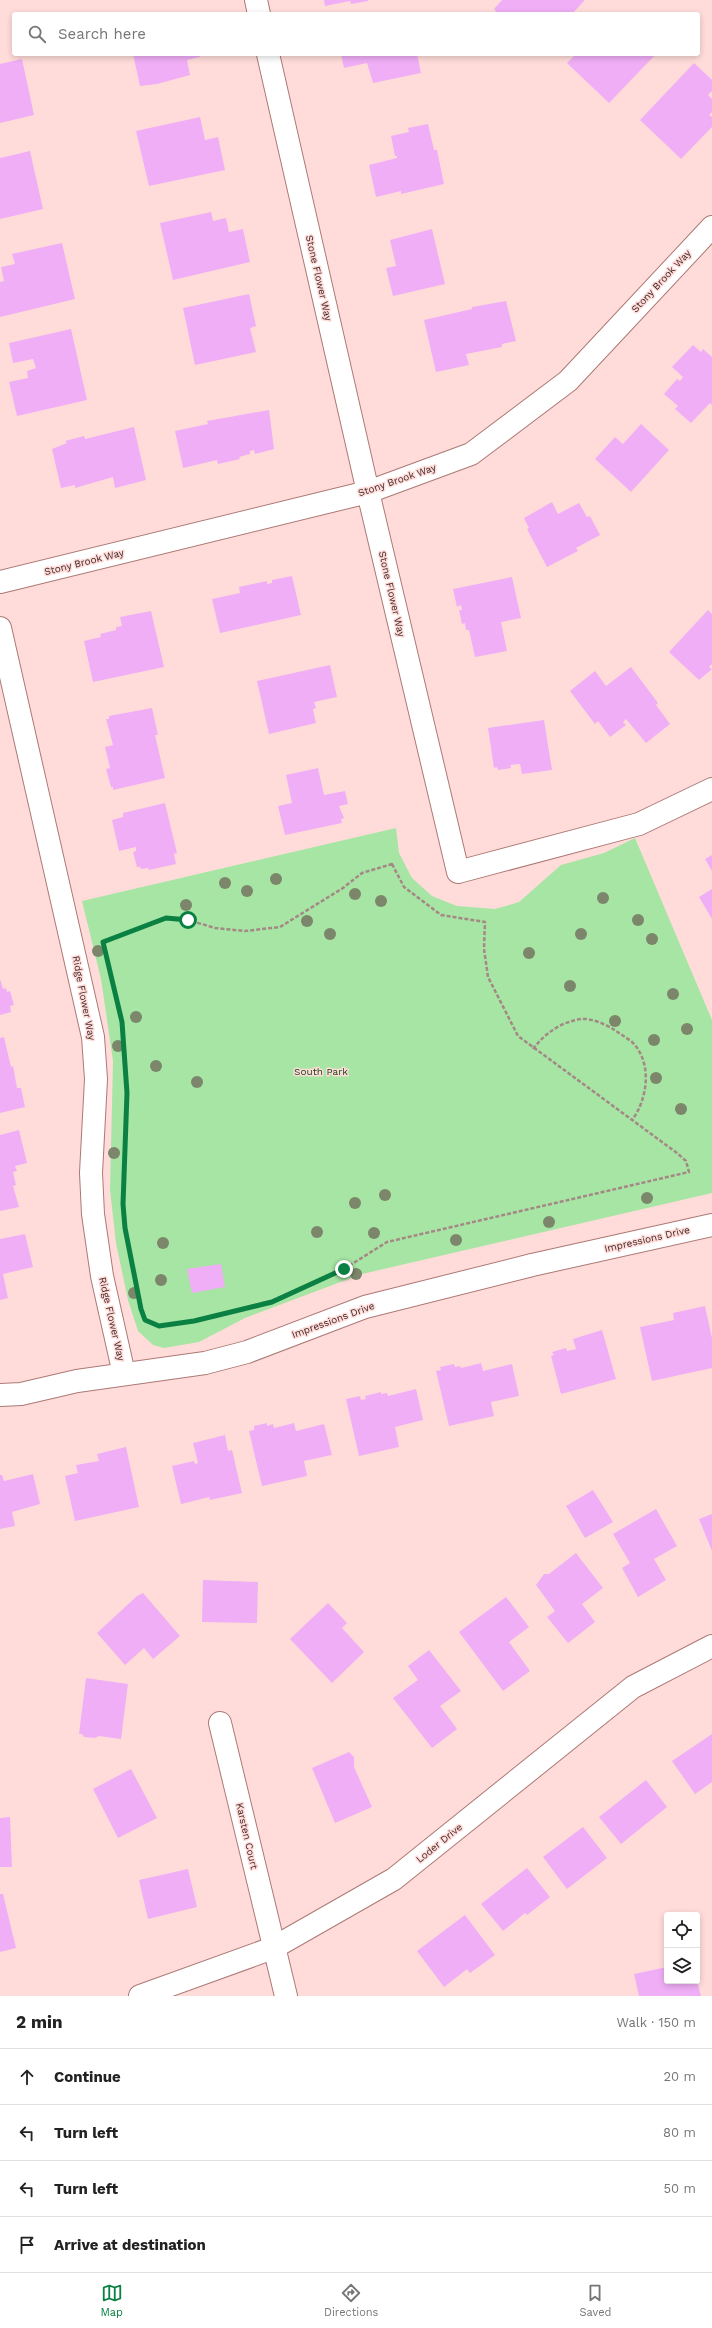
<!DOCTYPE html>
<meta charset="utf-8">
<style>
body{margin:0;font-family:"Work Sans",sans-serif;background:#f2f2f2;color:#222}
.controls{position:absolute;right:12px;bottom:12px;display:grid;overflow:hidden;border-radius:4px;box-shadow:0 2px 6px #0003}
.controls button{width:36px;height:36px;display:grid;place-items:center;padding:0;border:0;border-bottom:1px solid #e0e0e0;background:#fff;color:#222;font:20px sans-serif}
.stop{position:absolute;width:12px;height:12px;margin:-9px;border:3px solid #0b8043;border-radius:50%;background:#fff}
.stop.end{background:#0b8043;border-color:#fff;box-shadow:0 1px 4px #0008}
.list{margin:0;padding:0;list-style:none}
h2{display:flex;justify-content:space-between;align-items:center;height:52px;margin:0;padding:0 16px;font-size:17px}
h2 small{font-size:13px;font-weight:400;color:#767676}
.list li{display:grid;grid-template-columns:26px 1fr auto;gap:12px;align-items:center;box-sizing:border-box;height:56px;padding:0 16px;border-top:1px solid #e0e0e0}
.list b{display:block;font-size:15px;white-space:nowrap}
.list em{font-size:13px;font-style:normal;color:#767676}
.icon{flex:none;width:22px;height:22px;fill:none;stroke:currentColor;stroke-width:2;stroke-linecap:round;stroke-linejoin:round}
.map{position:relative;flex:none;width:712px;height:1996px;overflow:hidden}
.search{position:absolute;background:#fff;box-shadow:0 2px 6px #0003;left:12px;right:12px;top:12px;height:44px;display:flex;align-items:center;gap:10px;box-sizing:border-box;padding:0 14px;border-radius:4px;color:#767676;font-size:15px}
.sheet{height:276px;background:#fff}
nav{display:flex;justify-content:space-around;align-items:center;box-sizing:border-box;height:56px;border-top:1px solid #e0e0e0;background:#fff;font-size:11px;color:#767676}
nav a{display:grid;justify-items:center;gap:2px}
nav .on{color:#0b8043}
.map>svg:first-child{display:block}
.green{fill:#a7e5a4}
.building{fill:#f0aef6}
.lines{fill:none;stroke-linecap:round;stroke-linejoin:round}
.street-casing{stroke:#ac7975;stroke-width:24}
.path{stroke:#a48885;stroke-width:2.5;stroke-dasharray:4 2;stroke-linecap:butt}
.street{stroke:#fff;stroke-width:22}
.tree{fill:#7c866b}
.route{stroke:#0b8043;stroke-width:5}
.labels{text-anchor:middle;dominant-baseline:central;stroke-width:3;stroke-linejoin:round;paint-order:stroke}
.street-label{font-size:10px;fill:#3e2827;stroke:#ffdcd9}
.park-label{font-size:10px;fill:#103f11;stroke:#ffdcd9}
</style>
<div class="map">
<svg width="712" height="1996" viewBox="0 0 712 1996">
<rect width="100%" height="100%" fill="#ffdcd9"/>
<polygon class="green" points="396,828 399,853 412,878 432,896 457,906 495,909 519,902 561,865 604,853 635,838 712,1020 712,1193 362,1274 245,1318 199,1342 164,1348 153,1345 138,1331 128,1300 116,1243 110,1190 113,1061 101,979 82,901"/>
<g class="building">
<polygon points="324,0 368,0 368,1 351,4 350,1 325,6"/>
<polygon points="502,0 584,0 584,1 572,14 498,14 494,9"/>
<polygon points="133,54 200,54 200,57 187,60 190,75 157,84 140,86"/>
<polygon points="341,54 417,54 421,73 373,83 367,63 344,68"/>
<polygon points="576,54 656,54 609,103 567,63"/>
<polygon points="22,59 34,115 0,123 0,64"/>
<polygon points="694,63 712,80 712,91 708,95 712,99 712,112 709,115 712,117 712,127 681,159 640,120"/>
<polygon points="200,117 205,140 218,137 225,170 149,186 136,131"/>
<polygon points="428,124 434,150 437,150 444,184 401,194 401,191 376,197 369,165 397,158 397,156 395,156 391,136 409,132 408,128"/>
<polygon points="30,151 43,209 0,219 0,158"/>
<polygon points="211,212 213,221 226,218 229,232 243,229 250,262 173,280 160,223"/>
<polygon points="432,229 445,284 393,296 386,268 396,266 390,240"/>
<polygon points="62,243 75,299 0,317 0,282 4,281 1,267 15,264 12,254"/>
<polygon points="249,294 256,326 250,328 256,352 195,365 183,308"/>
<polygon points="506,301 516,341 502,344 502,347 466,354 469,365 436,372 424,320 472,309 472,307"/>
<polygon points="71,329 87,400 17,416 9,382 28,378 27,371 36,368 33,359 13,363 9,343"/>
<polygon points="693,345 701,352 703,349 712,357 712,405 710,403 691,423 675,409 678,406 664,394 677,379 680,381 683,377 672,367"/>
<polygon points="269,410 274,449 255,454 254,450 250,451 250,454 239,457 240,459 218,464 217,460 183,468 175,431 208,424 207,421"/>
<polygon points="641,424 669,450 631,492 595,459 615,437 623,444"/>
<polygon points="134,427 146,480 115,488 113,477 75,488 75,485 61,488 52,449 67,443 65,441 84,436 85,439"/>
<polygon points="552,502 558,514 579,503 587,517 590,516 600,535 576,548 578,551 547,567 527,529 529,528 524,518"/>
<polygon points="292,576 301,615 220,633 212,599 240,593 239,587 267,581 267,584 272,583 272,580"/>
<polygon points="512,577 521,618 501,622 507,651 475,657 469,630 466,630 465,623 462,624 459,610 462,610 461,605 457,607 453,589"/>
<polygon points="708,610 712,614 712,664 709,667 712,669 699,680 669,652"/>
<polygon points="151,611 164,667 93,682 84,641 101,637 100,634 116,630 116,627 122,626 120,617"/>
<polygon points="330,665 337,697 314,702 316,708 313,709 316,723 269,734 257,681"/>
<polygon points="631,667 658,703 656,705 670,724 646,743 626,719 623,722 626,725 610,737 598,721 595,724 570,691 595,671 606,686"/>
<polygon points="152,708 158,735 155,735 165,778 113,790 113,787 111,787 106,769 110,768 105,747 113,745 106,719 109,719 109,716"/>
<polygon points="544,720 552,770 522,774 520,764 510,765 511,768 498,770 497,767 494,768 488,728"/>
<polygon points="318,768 324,795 345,791 348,804 339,806 344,818 341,819 342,823 285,835 278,806 292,803 286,775"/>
<polygon points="165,803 177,853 174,854 176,864 149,870 148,868 141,869 140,867 137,867 133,852 136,851 136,847 119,851 112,820 123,817 123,813"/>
<polygon points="712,855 712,871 705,859"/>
<polygon points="712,889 712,919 699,897"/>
<polygon points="0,979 3,989 6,988 7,992 10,991 14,1005 10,1006 11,1012 0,1015"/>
<polygon points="4,1037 11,1067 13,1066 17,1088 21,1088 25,1107 0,1113 0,1038"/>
<polygon points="19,1130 27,1163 15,1166 17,1171 13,1172 16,1185 13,1186 19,1207 0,1211 0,1135"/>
<polygon points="25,1234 33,1267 3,1274 8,1298 0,1300 0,1239"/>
<polygon points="221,1264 225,1287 192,1293 187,1269"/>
<polygon points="705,1306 712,1338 712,1368 652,1381 640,1327 674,1320 673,1313"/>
<polygon points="602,1330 616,1379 561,1394 551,1356 554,1355 552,1352 566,1348 567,1351 576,1349 573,1339"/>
<polygon points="481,1363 483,1371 512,1364 519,1396 491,1402 494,1416 449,1426 436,1371 441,1370 440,1367 454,1364 455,1367 460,1366 461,1368"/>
<polygon points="416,1389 423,1420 395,1427 399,1447 359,1456 346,1399 360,1396 361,1400 366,1399 365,1396 381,1392 381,1394 387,1393 388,1396"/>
<polygon points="267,1423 267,1426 273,1424 274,1428 294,1423 296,1431 324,1424 332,1455 304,1461 307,1476 262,1486 249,1431 254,1430 254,1426"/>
<polygon points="225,1435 228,1451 232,1450 242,1493 210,1500 209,1497 181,1504 172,1466 194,1461 195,1464 198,1463 193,1443"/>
<polygon points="126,1447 139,1507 75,1521 65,1476 78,1473 76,1465 99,1461 97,1454"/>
<polygon points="33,1474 40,1504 12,1512 15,1526 0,1529 0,1475 2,1475 4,1481"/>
<polygon points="593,1490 613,1522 585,1538 566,1506"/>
<polygon points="656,1509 677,1546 654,1559 666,1580 638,1597 622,1568 630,1563 613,1534"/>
<polygon points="712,1514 712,1551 699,1519"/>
<polygon points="576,1553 603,1588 582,1604 595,1622 568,1643 547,1617 555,1611 536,1585 544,1574 549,1574"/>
<polygon points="203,1580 258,1582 257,1623 202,1622"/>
<polygon points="143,1593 180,1636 153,1659 144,1648 125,1665 97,1633 137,1596"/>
<polygon points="506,1597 529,1627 509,1642 530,1671 503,1691 459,1632"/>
<polygon points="328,1603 347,1623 342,1628 364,1652 332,1683 290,1639"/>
<polygon points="429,1650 461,1691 440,1706 457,1729 432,1748 393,1698 418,1680 408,1666"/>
<polygon points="86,1678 128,1684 121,1739 99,1736 95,1738 84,1737 82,1734 79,1734"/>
<polygon points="712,1734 712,1782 695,1794 672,1761"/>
<polygon points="349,1752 354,1757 354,1767 372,1807 335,1823 312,1768"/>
<polygon points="131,1769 157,1818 118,1838 93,1789"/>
<polygon points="646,1780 667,1807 621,1844 599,1817"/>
<polygon points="10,1817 12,1867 0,1867 0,1818"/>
<polygon points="583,1827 607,1858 567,1889 543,1857"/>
<polygon points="527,1868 550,1897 527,1915 525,1913 503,1931 481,1904"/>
<polygon points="188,1869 197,1907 148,1919 139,1880"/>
<polygon points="0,1894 3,1894 16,1948 0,1952"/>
<polygon points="465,1915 495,1955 470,1973 467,1969 444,1987 417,1951"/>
<polygon points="667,1967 667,1981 697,1981 701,1996 639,1996 634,1974"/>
</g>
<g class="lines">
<g class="street-casing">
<g id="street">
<polyline points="256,0 259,14"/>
<polyline points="268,54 368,492 458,872 639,824 712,789"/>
<polyline points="0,582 368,492 471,454 568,381 712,227"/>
<polyline points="0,628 93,1037 96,1079 91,1173 93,1214 102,1276 124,1374"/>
<polyline points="0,1395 21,1394 77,1381 205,1363 247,1352 365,1307 532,1265 712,1225"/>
<polyline points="220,1723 286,1996"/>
<polyline points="140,1996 273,1948 394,1879 633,1687 712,1646"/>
</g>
</g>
<g class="path">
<polygon points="392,864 404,887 441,915 485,922 484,949 488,977 518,1036 677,1153 686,1161 689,1172 387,1242 344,1269 271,1301 194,1321 159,1326 145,1320 141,1309 125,1228 123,1204 127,1093 122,1022 103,941 166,919 188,920 215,928 245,931 280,927 343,888 362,873"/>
<path d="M533,1049C545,1033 561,1022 581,1019C591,1018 605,1024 613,1029C619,1033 625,1037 631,1041C653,1061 648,1099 632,1120"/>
</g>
<use href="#street" class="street"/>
</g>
<g class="tree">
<circle cx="276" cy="879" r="6"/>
<circle cx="225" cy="883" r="6"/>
<circle cx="247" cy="891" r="6"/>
<circle cx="355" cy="894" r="6"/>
<circle cx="603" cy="898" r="6"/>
<circle cx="381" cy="901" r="6"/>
<circle cx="186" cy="905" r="6"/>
<circle cx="638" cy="920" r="6"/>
<circle cx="307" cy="921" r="6"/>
<circle cx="330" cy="934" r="6"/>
<circle cx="581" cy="934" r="6"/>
<circle cx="652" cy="939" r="6"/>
<circle cx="98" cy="951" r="6"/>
<circle cx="529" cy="953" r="6"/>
<circle cx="570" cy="986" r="6"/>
<circle cx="673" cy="994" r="6"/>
<circle cx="136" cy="1017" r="6"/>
<circle cx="615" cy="1021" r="6"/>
<circle cx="687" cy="1029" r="6"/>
<circle cx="654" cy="1040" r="6"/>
<circle cx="118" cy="1046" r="6"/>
<circle cx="156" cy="1066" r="6"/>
<circle cx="656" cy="1078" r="6"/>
<circle cx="197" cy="1082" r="6"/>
<circle cx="681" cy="1109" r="6"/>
<circle cx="114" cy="1153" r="6"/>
<circle cx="385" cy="1195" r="6"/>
<circle cx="647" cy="1198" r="6"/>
<circle cx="355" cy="1203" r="6"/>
<circle cx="549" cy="1222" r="6"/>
<circle cx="317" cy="1232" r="6"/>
<circle cx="374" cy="1233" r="6"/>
<circle cx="456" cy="1240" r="6"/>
<circle cx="163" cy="1243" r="6"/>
<circle cx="356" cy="1274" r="6"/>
<circle cx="161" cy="1280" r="6"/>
<circle cx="134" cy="1293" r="6"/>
</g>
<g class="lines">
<polyline class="route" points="188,920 166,918 103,942 122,1022 127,1093 123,1204 125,1228 141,1309 145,1320 159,1326 194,1321 272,1302 344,1269"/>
</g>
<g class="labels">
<g class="street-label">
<text transform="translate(319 278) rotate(77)">Stone Flower Way</text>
<text transform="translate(661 281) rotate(-47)">Stony Brook Way</text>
<text transform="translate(397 480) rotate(-19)">Stony Brook Way</text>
<text transform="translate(84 562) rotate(-14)">Stony Brook Way</text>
<text transform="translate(392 594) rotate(77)">Stone Flower Way</text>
<text transform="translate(84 998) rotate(79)">Ridge Flower Way</text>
<text transform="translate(647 1239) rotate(-13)">Impressions Drive</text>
<text transform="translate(112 1319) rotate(77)">Ridge Flower Way</text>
<text transform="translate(333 1320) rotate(-20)">Impressions Drive</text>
<text transform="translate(247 1836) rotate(77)">Karsten Court</text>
<text transform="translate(439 1843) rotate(-39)">Loder Drive</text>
</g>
<g class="park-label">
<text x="321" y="1071">South Park</text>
</g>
</g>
</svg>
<div class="controls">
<button><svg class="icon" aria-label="locate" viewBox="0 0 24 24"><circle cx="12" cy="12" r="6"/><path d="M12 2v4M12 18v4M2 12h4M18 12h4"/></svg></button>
<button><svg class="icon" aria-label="layers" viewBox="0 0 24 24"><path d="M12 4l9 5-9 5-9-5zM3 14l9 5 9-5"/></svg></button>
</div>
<div class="stop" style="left:188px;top:920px"></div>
<div class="stop end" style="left:344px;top:1269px"></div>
<div class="search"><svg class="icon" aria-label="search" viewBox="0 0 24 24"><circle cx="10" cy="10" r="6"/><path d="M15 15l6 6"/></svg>Search here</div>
</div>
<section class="sheet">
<h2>2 min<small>Walk · 150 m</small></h2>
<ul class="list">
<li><svg class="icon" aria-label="ahead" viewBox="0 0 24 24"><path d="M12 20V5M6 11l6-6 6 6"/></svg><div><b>Continue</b></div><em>20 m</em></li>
<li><svg class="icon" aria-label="left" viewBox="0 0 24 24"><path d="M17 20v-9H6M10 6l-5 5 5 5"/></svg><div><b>Turn left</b></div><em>80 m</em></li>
<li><svg class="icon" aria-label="left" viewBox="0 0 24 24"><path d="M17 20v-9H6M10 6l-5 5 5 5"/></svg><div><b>Turn left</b></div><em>50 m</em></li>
<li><svg class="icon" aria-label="arrive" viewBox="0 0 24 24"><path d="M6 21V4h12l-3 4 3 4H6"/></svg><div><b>Arrive at destination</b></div></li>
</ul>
</section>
<nav>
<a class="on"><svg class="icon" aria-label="map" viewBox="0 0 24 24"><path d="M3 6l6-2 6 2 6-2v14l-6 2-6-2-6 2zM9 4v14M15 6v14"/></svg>Map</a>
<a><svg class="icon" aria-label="directions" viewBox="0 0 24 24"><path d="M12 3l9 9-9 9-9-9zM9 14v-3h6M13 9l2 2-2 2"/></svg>Directions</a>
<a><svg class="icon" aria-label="saved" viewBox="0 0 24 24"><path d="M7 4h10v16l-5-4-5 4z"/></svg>Saved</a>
</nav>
